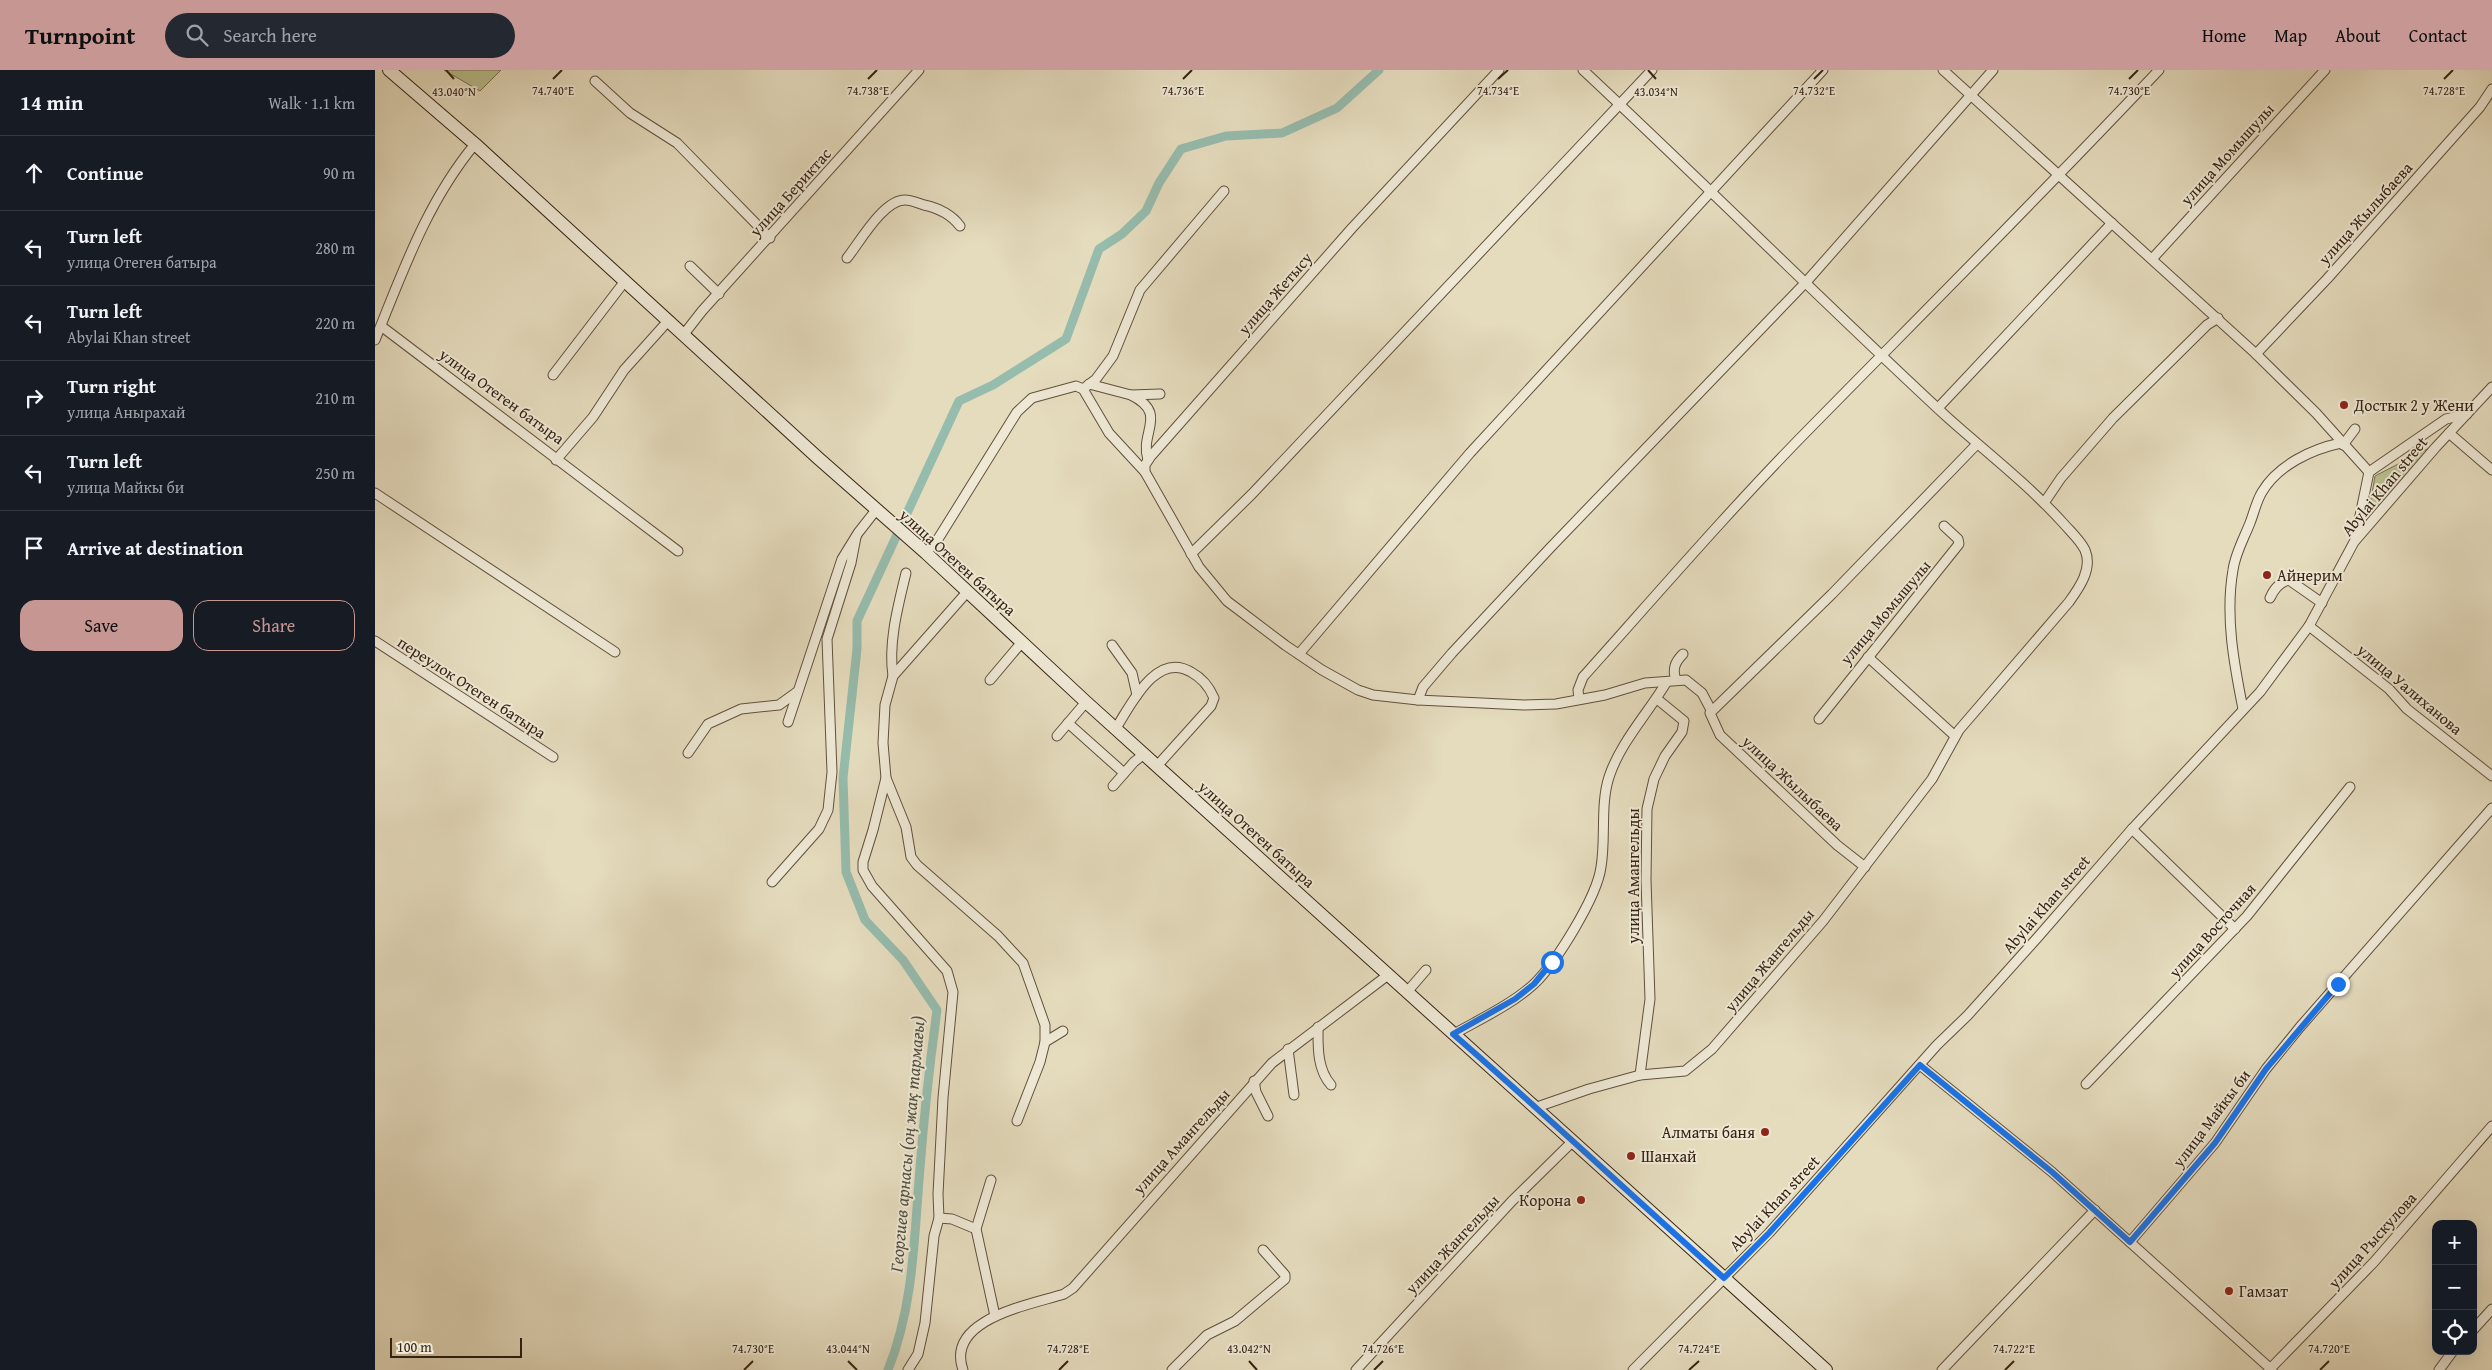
<!DOCTYPE html>
<meta charset="utf-8">
<style>
body{margin:0;font-family:"Gentium Book Plus",serif;background:#242831;color:#f1f3f6}
.controls{position:absolute;right:15px;bottom:15px;display:grid;overflow:hidden;border-radius:10px;box-shadow:0 5px 20px #0002}
.controls button{width:45px;height:45px;display:grid;place-items:center;padding:0;border:0;border-bottom:1px solid #363941;background:#171b24;color:#f1f3f6;font:25px sans-serif}
.scale{position:absolute;left:15px;bottom:12px;width:132px;box-sizing:border-box;padding-left:5px;border:2px solid #352212;border-top:0;font-size:14px;line-height:18px;white-space:nowrap;color:#352212;-webkit-text-stroke:4px #eee8d5;paint-order:stroke}
.stop{position:absolute;width:15px;height:15px;margin:-11px;border:4px solid #1a73e8;border-radius:50%;background:#fff}
.stop.end{background:#1a73e8;border-color:#fff;box-shadow:0 1px 5px #0008}
.list{margin:0;padding:0;list-style:none}
h2{display:flex;justify-content:space-between;align-items:center;height:65px;margin:0;padding:0 20px;font-size:21px}
h2 small{font-size:16px;font-weight:400;color:#9ea1a6}
.list li{display:grid;grid-template-columns:32px 1fr auto;gap:15px;align-items:center;box-sizing:border-box;height:75px;padding:0 20px;border-top:1px solid #363941}
.list b{display:block;font-size:19px;white-space:nowrap}
.list p{margin:0;font-size:16px;white-space:nowrap;color:#9ea1a6}
.list em{font-size:16px;font-style:normal;color:#9ea1a6}
.actions{display:flex;gap:10px;padding:15px 20px}
.actions a{flex:1;padding:11px 0;border:1px solid #c59692;border-radius:15px;text-align:center;font-size:18px;color:#c59692}
.actions .main{background:#c59692;color:#111}
.icon{flex:none;width:28px;height:28px;fill:none;stroke:currentColor;stroke-width:2;stroke-linecap:round;stroke-linejoin:round}
.map{position:relative;flex:none;width:2117px;height:1300px;overflow:hidden}
header{display:flex;align-items:center;gap:30px;box-sizing:border-box;height:70px;padding:0 25px;background:#c59692;color:#111}
header strong{font-size:24px}
nav{display:flex;gap:28px;margin-inline-start:auto;font-size:18px}
.search{width:350px;height:45px;background:#242831;display:flex;align-items:center;gap:12px;box-sizing:border-box;padding:0 18px;border-radius:28px;color:#9ea1a6;font-size:19px}
main{display:flex}
aside{flex:1;background:#171b24}
.map>svg:first-child{display:block}
.green{fill:#babf8e;stroke:#787050}
.lines{fill:none;stroke-linecap:round;stroke-linejoin:round}
.canal{stroke:#96bcad;stroke-width:9}
.minor-casing{stroke:#61503d;stroke-width:11}
.secondary-casing{stroke:#352212;stroke-width:14}
.minor{stroke:#eee8d5;stroke-width:9}
.secondary{stroke:#eee8d5;stroke-width:12}
.route{stroke:#1a73e8;stroke-width:6}
.ticks{fill:none;stroke:#352212;stroke-width:2}
.poi-dot{fill:#8f2418;stroke:#eee8d5;stroke-width:2}
.labels{text-anchor:middle;dominant-baseline:central;stroke-width:4;stroke-linejoin:round;paint-order:stroke}
.street-label{font-size:16px;fill:#352212;stroke:#eee8d5}
.poi-label{font-size:16px;fill:#352212;stroke:#eee8d5;text-anchor:start}
.water-label{font-size:18px;font-style:italic;fill:#525040;stroke:#eee8d5}
.ticks-label{font-size:12px;text-anchor:middle;fill:#352212;stroke:#eee8d5;stroke-width:4;stroke-linejoin:round;paint-order:stroke}
</style>
<header>
<strong>Turnpoint</strong>
<div class="search"><svg class="icon" aria-label="search" viewBox="0 0 24 24"><circle cx="10" cy="10" r="6"/><path d="M15 15l6 6"/></svg>Search here</div>
<nav><a>Home</a><a>Map</a><a>About</a><a>Contact</a></nav>
</header>
<main>
<aside>
<h2>14 min<small>Walk · 1.1 km</small></h2>
<ul class="list">
<li><svg class="icon" aria-label="ahead" viewBox="0 0 24 24"><path d="M12 20V5M6 11l6-6 6 6"/></svg><div><b>Continue</b></div><em>90 m</em></li>
<li><svg class="icon" aria-label="left" viewBox="0 0 24 24"><path d="M17 20v-9H6M10 6l-5 5 5 5"/></svg><div><b>Turn left</b><p>улица Отеген батыра</p></div><em>280 m</em></li>
<li><svg class="icon" aria-label="left" viewBox="0 0 24 24"><path d="M17 20v-9H6M10 6l-5 5 5 5"/></svg><div><b>Turn left</b><p>Abylai Khan street</p></div><em>220 m</em></li>
<li><svg class="icon" aria-label="right" viewBox="0 0 24 24"><path d="M7 20v-9h11M14 6l5 5-5 5"/></svg><div><b>Turn right</b><p>улица Анырахай</p></div><em>210 m</em></li>
<li><svg class="icon" aria-label="left" viewBox="0 0 24 24"><path d="M17 20v-9H6M10 6l-5 5 5 5"/></svg><div><b>Turn left</b><p>улица Майкы би</p></div><em>250 m</em></li>
<li><svg class="icon" aria-label="arrive" viewBox="0 0 24 24"><path d="M6 21V4h12l-3 4 3 4H6"/></svg><div><b>Arrive at destination</b></div></li>
</ul>
<div class="actions"><a class="main">Save</a><a>Share</a></div>
</aside>
<div class="map">
<svg width="2117" height="1300" viewBox="0 0 2117 1300">
<rect width="100%" height="100%" fill="#e5dcbe"/>
<filter id="stains"><feTurbulence type="fractalNoise" baseFrequency=".004" numOctaves="4"/><feColorMatrix values="0 0 0 0 .2 0 0 0 0 .09 0 0 0 0 .02 0 0 0 .5 -.17"/></filter>
<radialGradient id="worn" r=".72"><stop offset=".6" stop-color="#630" stop-opacity="0"/><stop offset="1" stop-color="#630" stop-opacity=".3"/></radialGradient>
<g class="green">
<polygon points="69,0 126,0 105,21"/>
<polygon points="2058,376 1992,452 2000,406"/>
</g>
<g class="lines">
<path class="canal" d="M513,1300C539,1235 539,1168 545,1098C549,1045 555,992 562,940L528,890L490,850L471,802L468,708L482,579V551L584,331L618,315L691,269L724,179L747,164L771,141L784,113L806,79L851,66L907,63L962,38L1004,0"/>
<g class="minor-casing">
<g id="minor">
<polyline points="1124,0 977,158 776,386 770,395 770,402 824,497 852,531 910,575 947,600 983,620 998,625 1043,630 1149,635 1181,634 1230,625 1270,613 1311,610 1327,623 1336,640"/>
<polyline points="1568,0 1881,284 1941,343 1994,402"/>
<polyline points="220,11 255,43 302,73 395,168"/>
<path d="M472,188C485,172 508,130 530,130C536,130 543,133 549,135C563,138 576,144 585,156"/>
<polyline points="1777,189 1950,0"/>
<polyline points="315,196 344,224"/>
<polyline points="6,256 303,481"/>
<polyline points="309,264 327,241 544,0"/>
<path d="M0,270C28,201 52,132 100,74"/>
<polyline points="1881,284 1952,209 2105,37 2117,19"/>
<polyline points="178,305 250,211"/>
<polyline points="714,314 756,325 785,324"/>
<polyline points="708,319 721,309 738,286 765,220 849,121"/>
<path d="M756,325C794,344 764,362 773,390"/>
<polyline points="1563,338 1737,153"/>
<polyline points="2074,363 2117,400"/>
<polyline points="1968,375 1980,359"/>
<polyline points="181,390 218,347 249,300 293,251"/>
<polyline points="0,423 240,582"/>
<polyline points="1669,433 1686,408 1738,348 1832,255 1843,248"/>
<polyline points="1980,470 1994,402 2071,349 2092,344"/>
<polyline points="551,483 563,469 642,342 657,328 701,316 708,319 734,363 770,402"/>
<polyline points="816,484 877,424 1277,0"/>
<polyline points="593,521 518,606 510,635 508,673 511,708 531,757 536,787 542,795 623,866 648,893 670,955 670,972 665,992 642,1051"/>
<path d="M1895,528C1899,519 1904,512 1914,510L1947,533"/>
<polyline points="1934,556 2014,619 2032,639 2117,706"/>
<polyline points="0,571 178,687"/>
<polyline points="737,575 757,603 762,625"/>
<polyline points="924,584 1095,383 1448,0"/>
<polyline points="1493,587 1580,666"/>
<path d="M518,606C513,573 523,536 531,503"/>
<polyline points="615,610 647,572"/>
<path d="M1301,610C1297,599 1300,592 1308,584"/>
<path d="M1204,629L1203,620L1208,607C1284,522 1358,436 1438,355C1554,237 1671,120 1784,0"/>
<polyline points="1043,630 1048,617 1077,583 1176,477 1432,211 1618,0"/>
<path d="M1868,639C1859,594 1850,546 1858,500C1860,484 1869,468 1875,453C1879,443 1881,432 1887,422C1903,395 1937,379 1966,373"/>
<polyline points="1444,649 1584,474 1583,469 1569,456"/>
<polyline points="413,652 467,489 483,463 501,440"/>
<polyline points="693,653 749,703"/>
<path d="M741,658C756,635 781,581 816,602C827,608 834,616 839,628L836,636L782,696"/>
<polyline points="682,666 711,632"/>
<polyline points="313,683 333,654 366,639 404,635 422,622"/>
<polyline points="511,708 498,760 488,792 488,800 497,816 572,901 578,922 568,1028 563,1124 564,1148 559,1166 550,1253 543,1284 533,1300"/>
<polyline points="738,716 759,692 769,684"/>
<polyline points="1757,759 1860,859"/>
<polyline points="1490,797 1462,775 1345,665 1335,643 1457,524 1602,374"/>
<polyline points="397,812 444,759 453,740 457,702 452,569 476,493 481,467"/>
<polyline points="1032,922 1051,900"/>
<path d="M943,957C943,977 942,999 956,1015"/>
<path d="M1079,964C1105,949 1136,935 1159,914C1181,893 1222,827 1226,797C1231,768 1225,735 1234,707C1245,673 1273,643 1291,613"/>
<polyline points="670,972 688,961"/>
<polyline points="913,979 919,1025"/>
<polyline points="1545,995 1677,1102 1897,1300"/>
<polyline points="1265,1005 1275,929 1271,810 1272,739 1279,709 1290,686 1307,662 1309,651 1282,629"/>
<polyline points="879,1011 881,1022 893,1046"/>
<polyline points="1711,1014 1872,846 1975,717"/>
<path d="M1162,1037L1214,1019L1265,1005L1310,1001L1337,979L1448,851L1557,709L1584,660L1694,532C1704,518 1718,499 1710,480C1705,470 1696,462 1689,454C1654,415 1611,382 1572,347C1449,233 1330,114 1208,0"/>
<polyline points="616,1110 601,1159 620,1246"/>
<polyline points="564,1148 577,1149 601,1159"/>
<polyline points="1755,1172 1840,1073 1891,999 1925,957 2117,738"/>
<polyline points="2098,1260 2117,1239"/>
<path d="M588,1300C570,1249 655,1235 689,1224L698,1218L897,993L1013,905"/>
<polyline points="797,1300 832,1265 860,1251 910,1209 910,1205 888,1180"/>
<polyline points="981,1300 1137,1131 1197,1072"/>
<polyline points="1258,1300 1394,1163 1562,975 1593,945 1663,867 1757,759 1885,622 1934,556 1979,472 2061,377 2117,317"/>
<polyline points="1567,1300 1720,1140"/>
<polyline points="1894,1300 1999,1192 2117,1056"/>
<polyline points="2064,1300 2078,1281"/>
</g>
</g>
<g class="secondary-casing">
<polyline id="secondary" points="14,0 100,74 443,388 551,483 711,632 1451,1300"/>
</g>
<use href="#minor" class="minor"/>
<use href="#secondary" class="secondary"/>
</g>
<g class="lines">
<path class="route" d="M1177,892L1159,914L1140,929L1078,964C1170,1044 1258,1127 1349,1208L1394,1163L1545,995L1677,1102L1755,1172L1840,1073L1891,999L1963,914"/>
</g>
<path class="ticks" d="M71,0L79,9M1273,0L1281,9M178,9L187,0M493,9L502,0M808,9L817,0M1123,9L1133,0M1439,9L1448,0M1754,9L1763,0M2069,9L2078,0M473,1291L482,1300M874,1291L882,1300M369,1300L378,1291M684,1300L693,1291M999,1300L1008,1291M1314,1300L1324,1291M1630,1300L1639,1291M1945,1300L1954,1291"/>
<g class="poi-dot">
<circle cx="1969" cy="335" r="5"/>
<circle cx="1892" cy="505" r="5"/>
<circle cx="1390" cy="1062" r="5"/>
<circle cx="1256" cy="1086" r="5"/>
<circle cx="1206" cy="1130" r="5"/>
<circle cx="1854" cy="1221" r="5"/>
</g>
<g class="labels">
<g class="street-label">
<text transform="translate(1852 84) rotate(-48)">улица Момышулы</text>
<text transform="translate(415 122) rotate(-48)">улица Бериктас</text>
<text transform="translate(1990 143) rotate(-48)">улица Жылыбаева</text>
<text transform="translate(900 223) rotate(-49)">улица Жетысу</text>
<text transform="translate(127 326) rotate(36)">улица Отеген батыра</text>
<text transform="translate(2009 416) rotate(-50)">Abylai Khan street</text>
<text transform="translate(583 492) rotate(42)">улица Отеген батыра</text>
<text transform="translate(1510 542) rotate(-50)">улица Момышулы</text>
<text transform="translate(97 617) rotate(33)">переулок Отеген батыра</text>
<text transform="translate(2035 619) rotate(40)">улица Уалиханова</text>
<text transform="translate(1418 713) rotate(43)">улица Жылыбаева</text>
<text transform="translate(882 764) rotate(42)">улица Отеген батыра</text>
<text transform="translate(1258 806) rotate(-90)">улица Амангельды</text>
<text transform="translate(1671 834) rotate(-49)">Abylai Khan street</text>
<text transform="translate(1837 860) rotate(-48)">улица Восточная</text>
<text transform="translate(1394 890) rotate(-50)">улица Жангельды</text>
<text transform="translate(1836 1048) rotate(-53)">улица Майкы би</text>
<text transform="translate(806 1071) rotate(-48)">улица Амангельды</text>
<text transform="translate(1399 1133) rotate(-47)">Abylai Khan street</text>
<text transform="translate(1997 1170) rotate(-48)">улица Рыскулова</text>
<text transform="translate(1077 1174) rotate(-47)">улица Жангельды</text>
</g>
<g class="poi-label">
<text x="1979" y="335">Достык 2 у Жени</text>
<text x="1902" y="505">Айнерим</text>
<text x="1380" y="1062" text-anchor="end">Алматы баня</text>
<text x="1266" y="1086">Шанхай</text>
<text x="1196" y="1130" text-anchor="end">Корона</text>
<text x="1864" y="1221">Гамзат</text>
</g>
<g class="water-label">
<text transform="translate(532 1074) rotate(-85)">Георгиев арнасы (оң жақ тармағы)</text>
</g>
</g>
<g class="ticks-label">
<text x="178" y="25">74.740°E</text>
<text x="493" y="25">74.738°E</text>
<text x="808" y="25">74.736°E</text>
<text x="1123" y="25">74.734°E</text>
<text x="1439" y="25">74.732°E</text>
<text x="1754" y="25">74.730°E</text>
<text x="2069" y="25">74.728°E</text>
<text x="79" y="26">43.040°N</text>
<text x="1281" y="26">43.034°N</text>
<text x="473" y="1283">43.044°N</text>
<text x="874" y="1283">43.042°N</text>
<text x="378" y="1283">74.730°E</text>
<text x="693" y="1283">74.728°E</text>
<text x="1008" y="1283">74.726°E</text>
<text x="1324" y="1283">74.724°E</text>
<text x="1639" y="1283">74.722°E</text>
<text x="1954" y="1283">74.720°E</text>
</g>
<rect width="100%" height="100%" filter="url(#stains)"/>
<rect width="100%" height="100%" fill="url(#worn)"/>
</svg>
<div class="controls">
<button>+</button>
<button>−</button>
<button><svg class="icon" aria-label="locate" viewBox="0 0 24 24"><circle cx="12" cy="12" r="6"/><path d="M12 2v4M12 18v4M2 12h4M18 12h4"/></svg></button>
</div>
<div class="scale">100 m</div>
<div class="stop" style="left:1177px;top:892px"></div>
<div class="stop end" style="left:1963px;top:914px"></div>
</div>
</main>
